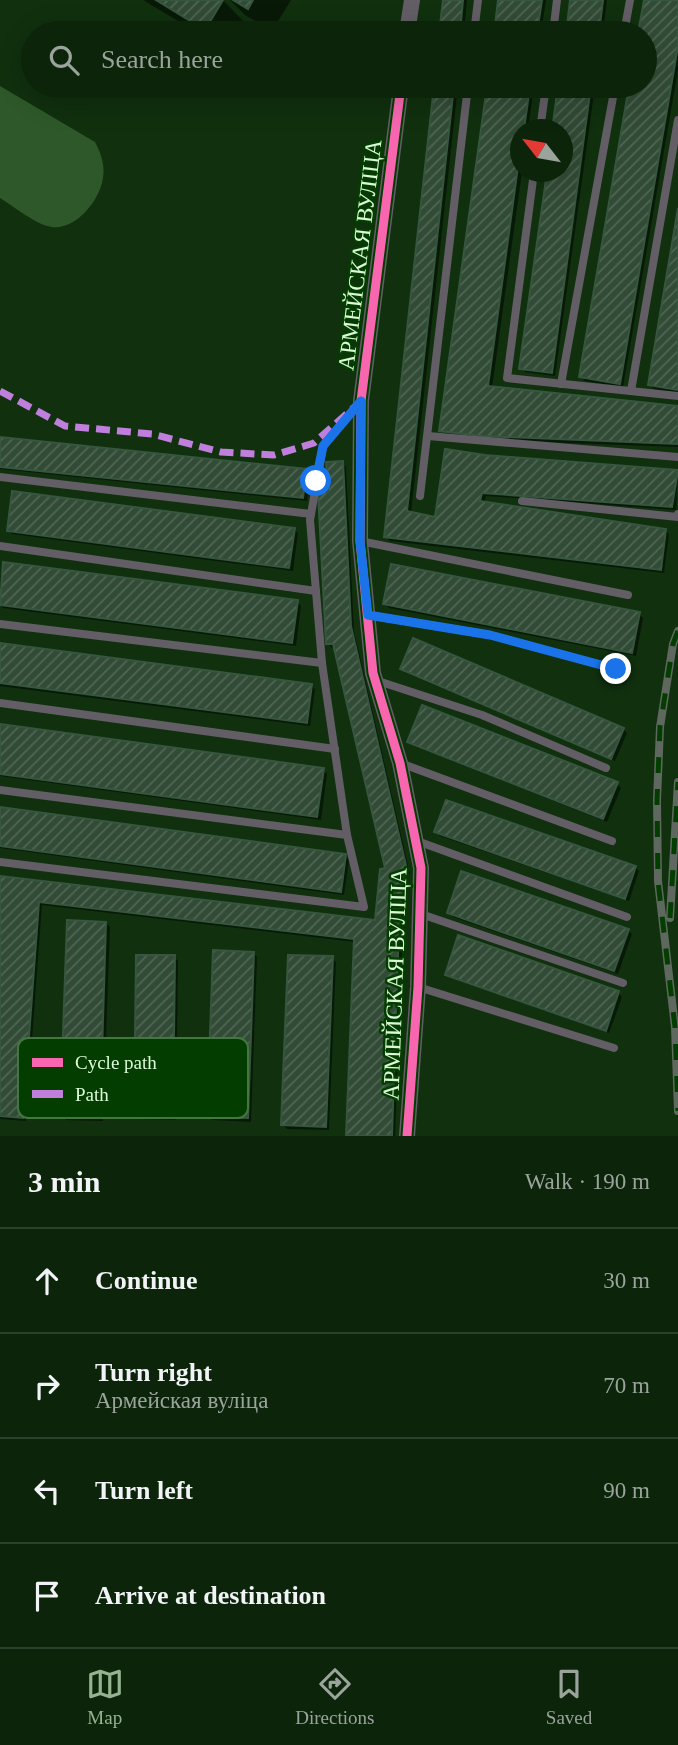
<!DOCTYPE html>
<meta charset="utf-8">
<style>
body{margin:0;font-family:"Times New Roman",serif;background:#152c13;color:#f1f3f6}
.compass{position:absolute;left:510px;top:119px;width:63px;height:63px;border-radius:50%;background:#0c240a;box-shadow:0 7px 28px #0002;rotate:301deg}
.stop{position:absolute;width:21px;height:21px;margin:-16px;border:5px solid #1a73e8;border-radius:50%;background:#fff}
.stop.end{background:#1a73e8;border-color:#fff;box-shadow:0 2px 7px #0008}
.list{margin:0;padding:0;list-style:none}
h2{display:flex;justify-content:space-between;align-items:center;height:91px;margin:0;padding:0 28px;font-size:30px}
h2 small{font-size:23px;font-weight:400;color:#9aa49c}
.list li{display:grid;grid-template-columns:46px 1fr auto;gap:21px;align-items:center;box-sizing:border-box;height:105px;padding:0 28px;border-top:2px solid #2c412b}
.list b{display:block;font-size:26px;white-space:nowrap}
.list p{margin:0;font-size:23px;white-space:nowrap;color:#9aa49c}
.list em{font-size:23px;font-style:normal;color:#9aa49c}
.icon{flex:none;width:38px;height:38px;fill:none;stroke:currentColor;stroke-width:2;stroke-linecap:round;stroke-linejoin:round}
.map{position:relative;flex:none;width:678px;height:1136px;overflow:hidden}
.search{position:absolute;background:#0c240a;box-shadow:0 7px 28px #0002;left:21px;right:21px;top:21px;height:77px;display:flex;align-items:center;gap:18px;box-sizing:border-box;padding:0 24px;border-radius:38px;color:#9aa49c;font-size:26px}
.sheet{height:511px;background:#0c240a}
nav{display:flex;justify-content:space-around;align-items:center;box-sizing:border-box;height:98px;border-top:2px solid #2c412b;background:#0c240a;font-size:19px;color:#9aa49c}
nav a{display:grid;justify-items:center;gap:4px}
nav .on{color:#95b391}
.map>svg:first-child{display:block}
.pitch{fill:#2e5829}
.shadow{fill:#0007}
.building{fill:url(#building-hatch);stroke:#36563f;stroke-width:2}
.lines{fill:none;stroke-linecap:round;stroke-linejoin:round}
.lane{stroke:#635d66;stroke-width:8}
.street{stroke:#635d66;stroke-width:16}
.rail-casing{stroke:#5e685e;stroke-width:8}
.rail{stroke:#033e00;stroke-width:5;stroke-dasharray:16;stroke-linecap:butt}
.quiet{stroke:#c07fdc;stroke-width:7;stroke-dasharray:14 7;stroke-linecap:butt}
.cycleway-casing{stroke:#033e00;stroke-width:13}
.cycleway{stroke:#f766af;stroke-width:9}
.route{stroke:#1a73e8;stroke-width:9}
.labels{text-anchor:middle;dominant-baseline:central;stroke-width:5;stroke-linejoin:round;paint-order:stroke}
.street-label{font-size:23px;fill:#dcf9d7;stroke:#033e00}
.key{fill:#033e00;stroke:#447640;stroke-width:2}
.key-label{font-size:19px;fill:#dcf9d7}
</style>
<div class="map">
<svg width="678" height="1136" viewBox="0 0 678 1136">
<defs>
<pattern id="building-hatch" width="6" height="6" patternUnits="userSpaceOnUse" patternTransform="scale(1.75)"><rect width="6" height="6" fill="#324b36"/><path d="M-1 1l2-2M0 6l6-6M5 7l2-2" fill="none" stroke="#4f6652"/></pattern>
</defs>
<rect width="100%" height="100%" fill="#10300e"/>
<path class="pitch" d="M0,86L95,142C102,155 106,168 102,183C97,203 75,230 52,227C38,226 13,206 0,198Z"/>
<g class="shadow">
<polygon points="143,0 223,0 246,24 241,33 198,33"/>
<polygon points="230,0 291,0 272,31 245,15"/>
<polygon points="445,0 467,0 464,33 441,33"/>
<polygon points="500,0 546,0 541,33 496,33"/>
<polygon points="572,0 607,0 603,33 567,33"/>
<polygon points="646,0 678,0 678,70 623,387 585,381 581,377 631,86 645,86 645,33 640,33"/>
<polygon points="435,86 458,86 411,513 437,519 485,457 678,471 676,510 486,496 484,503 665,530 669,534 664,573 390,541 386,537"/>
<polygon points="488,86 534,86 528,130 520,130 522,172 492,388 678,408 678,447 487,440 445,434 441,430"/>
<polygon points="560,86 595,86 555,376 525,372 521,368 548,172 562,172 562,130 554,130"/>
<polygon points="678,218 678,393 654,389 650,385"/>
<polygon points="0,439 306,471 310,475 307,501 0,469"/>
<polygon points="342,463 346,467 354,631 410,874 408,874 403,929 395,1136 348,1136 355,942 42,905 26,1121 0,1119 0,878 377,922 388,870 336,647 332,648 328,644 330,494"/>
<polygon points="294,529 298,533 293,571 12,534 8,530"/>
<polygon points="5,564 297,602 301,606 296,646 3,608 0,605 0,600"/>
<polygon points="385,604 639,614 643,618 636,656 389,608"/>
<polygon points="0,645 311,685 315,689 310,726 0,686"/>
<polygon points="402,669 623,729 627,733 615,761 406,673"/>
<polygon points="0,726 323,770 327,774 321,820 0,776"/>
<polygon points="409,742 617,784 621,788 607,822 413,745"/>
<polygon points="0,809 345,856 349,860 344,895 0,848"/>
<polygon points="436,832 635,867 639,871 629,901 440,836"/>
<polygon points="449,913 628,930 632,934 618,974 453,917"/>
<polygon points="106,923 110,927 103,1121 66,1120 62,1116"/>
<polygon points="253,953 257,957 251,1122 213,1120 209,1116"/>
<polygon points="174,957 178,961 176,1120 140,1119 136,1115"/>
<polygon points="332,958 336,962 329,1130 287,1129 283,1125"/>
<polygon points="447,974 618,993 622,997 609,1033 451,978"/>
</g>
<g class="building">
<polygon points="156,0 223,0 205,30"/>
<polygon points="233,0 253,0 248,9"/>
<polygon points="443,0 463,0 460,33 439,33"/>
<polygon points="498,0 542,0 537,33 494,33"/>
<polygon points="570,0 603,0 599,33 566,33"/>
<polygon points="644,0 678,0 678,46 620,384 579,377 629,86 645,86 645,33 638,33"/>
<polygon points="434,86 454,86 407,511 435,517 445,449 485,455 678,470 672,507 482,493 480,501 666,529 661,570 384,537"/>
<polygon points="487,86 530,86 524,130 520,130 520,152 488,386 678,406 678,444 482,436 439,431"/>
<polygon points="558,86 591,86 552,373 519,369 547,172 562,172 562,130 552,130"/>
<polygon points="678,208 678,390 648,385"/>
<polygon points="0,437 307,469 303,498 0,467"/>
<polygon points="343,461 351,626 407,870 405,871 399,925 392,1136 346,1136 354,939 39,902 23,1118 0,1116 0,876 375,920 380,869 385,868 333,644 326,644 318,493 328,492 326,462"/>
<polygon points="12,491 295,528 289,568 7,531"/>
<polygon points="3,562 298,600 292,643 0,605"/>
<polygon points="391,564 640,612 632,653 383,604"/>
<polygon points="413,638 624,728 611,759 400,669"/>
<polygon points="0,643 312,684 307,723 0,683"/>
<polygon points="422,705 618,782 603,819 407,742"/>
<polygon points="0,724 324,768 317,817 0,774"/>
<polygon points="446,800 636,866 625,899 434,832"/>
<polygon points="0,807 346,854 341,892 0,846"/>
<polygon points="461,871 629,929 614,971 447,913"/>
<polygon points="67,920 106,922 100,1118 60,1117"/>
<polygon points="458,935 619,991 606,1031 445,975"/>
<polygon points="213,950 254,952 248,1118 207,1117"/>
<polygon points="136,955 175,955 173,1116 134,1116"/>
<polygon points="288,955 333,956 326,1127 281,1125"/>
</g>
<g class="lines">
<g class="lane">
<polyline points="474,33 478,0"/>
<polyline points="553,33 557,0"/>
<polyline points="624,33 630,0"/>
<polyline points="540,130 546,86"/>
<polyline points="534,172 507,378 678,396"/>
<polyline points="561,384 615,86"/>
<polyline points="631,391 678,120"/>
<polyline points="428,436 678,457"/>
<polyline points="0,477 311,514"/>
<polyline points="420,496 468,86"/>
<polyline points="522,501 678,517 678,514"/>
<polyline points="360,541 628,595"/>
<polyline points="0,546 316,591"/>
<polyline points="368,615 490,635 616,669"/>
<polyline points="0,624 322,663"/>
<polyline points="375,680 482,715 606,768"/>
<polyline points="0,703 335,749"/>
<polyline points="400,763 612,841"/>
<polyline points="0,790 347,835"/>
<polyline points="417,841 627,917"/>
<polyline points="0,862 364,907 347,835 322,663 310,520 323,446 359,404"/>
<polyline points="421,914 623,983"/>
<polyline points="418,987 614,1048"/>
</g>
<g class="street">
<polyline points="407,33 412,0"/>
<polyline points="401,86 361,401 360,541 373,673 400,763 421,868 418,987 407,1136"/>
</g>
<g class="rail-casing">
<g id="rail">
<polyline points="678,631 673,644 660,727 657,800 658,881 675,1027 678,1111"/>
<polyline points="670,918 678,782"/>
</g>
</g>
<use href="#rail" class="rail"/>
<polyline class="quiet" points="0,391 65,426 152,434 221,452 274,455 314,443 361,401"/>
<g class="cycleway-casing">
<polyline id="cycleway" points="401,86 361,401 360,541 373,673 400,763 421,868 418,987 407,1136"/>
</g>
<use href="#cycleway" class="cycleway"/>
</g>
<g class="lines">
<polyline class="route" points="316,481 323,446 361,401 360,541 368,615 490,635 616,669"/>
</g>
<g class="labels">
<g class="street-label">
<text transform="translate(360 255) rotate(-83)">АРМЕЙСКАЯ ВУЛІЦА</text>
<text transform="translate(395 984) rotate(-88)">АРМЕЙСКАЯ ВУЛІЦА</text>
</g>
</g>
<rect x="18" y="1038" width="230" height="80" rx="10" class="key"/>
<rect x="32" y="1058" width="31" height="9" fill="#f766af"/>
<rect x="32" y="1090" width="31" height="8" fill="#c07fdc"/>
<g class="key-label">
<text x="75" y="1069">Cycle path</text>
<text x="75" y="1101">Path</text>
</g>
</svg>
<svg class="compass" viewBox="-18 -18 36 36"><path d="M0-13l5 13h-10z" fill="#e53935"/><path d="M0 13l5-13h-10z" fill="#9aa49c"/></svg>
<div class="stop" style="left:316px;top:481px"></div>
<div class="stop end" style="left:616px;top:669px"></div>
<div class="search"><svg class="icon" aria-label="search" viewBox="0 0 24 24"><circle cx="10" cy="10" r="6"/><path d="M15 15l6 6"/></svg>Search here</div>
</div>
<section class="sheet">
<h2>3 min<small>Walk · 190 m</small></h2>
<ul class="list">
<li><svg class="icon" aria-label="ahead" viewBox="0 0 24 24"><path d="M12 20V5M6 11l6-6 6 6"/></svg><div><b>Continue</b></div><em>30 m</em></li>
<li><svg class="icon" aria-label="right" viewBox="0 0 24 24"><path d="M7 20v-9h11M14 6l5 5-5 5"/></svg><div><b>Turn right</b><p>Армейская вуліца</p></div><em>70 m</em></li>
<li><svg class="icon" aria-label="left" viewBox="0 0 24 24"><path d="M17 20v-9H6M10 6l-5 5 5 5"/></svg><div><b>Turn left</b></div><em>90 m</em></li>
<li><svg class="icon" aria-label="arrive" viewBox="0 0 24 24"><path d="M6 21V4h12l-3 4 3 4H6"/></svg><div><b>Arrive at destination</b></div></li>
</ul>
</section>
<nav>
<a class="on"><svg class="icon" aria-label="map" viewBox="0 0 24 24"><path d="M3 6l6-2 6 2 6-2v14l-6 2-6-2-6 2zM9 4v14M15 6v14"/></svg>Map</a>
<a><svg class="icon" aria-label="directions" viewBox="0 0 24 24"><path d="M12 3l9 9-9 9-9-9zM9 14v-3h6M13 9l2 2-2 2"/></svg>Directions</a>
<a><svg class="icon" aria-label="saved" viewBox="0 0 24 24"><path d="M7 4h10v16l-5-4-5 4z"/></svg>Saved</a>
</nav>
